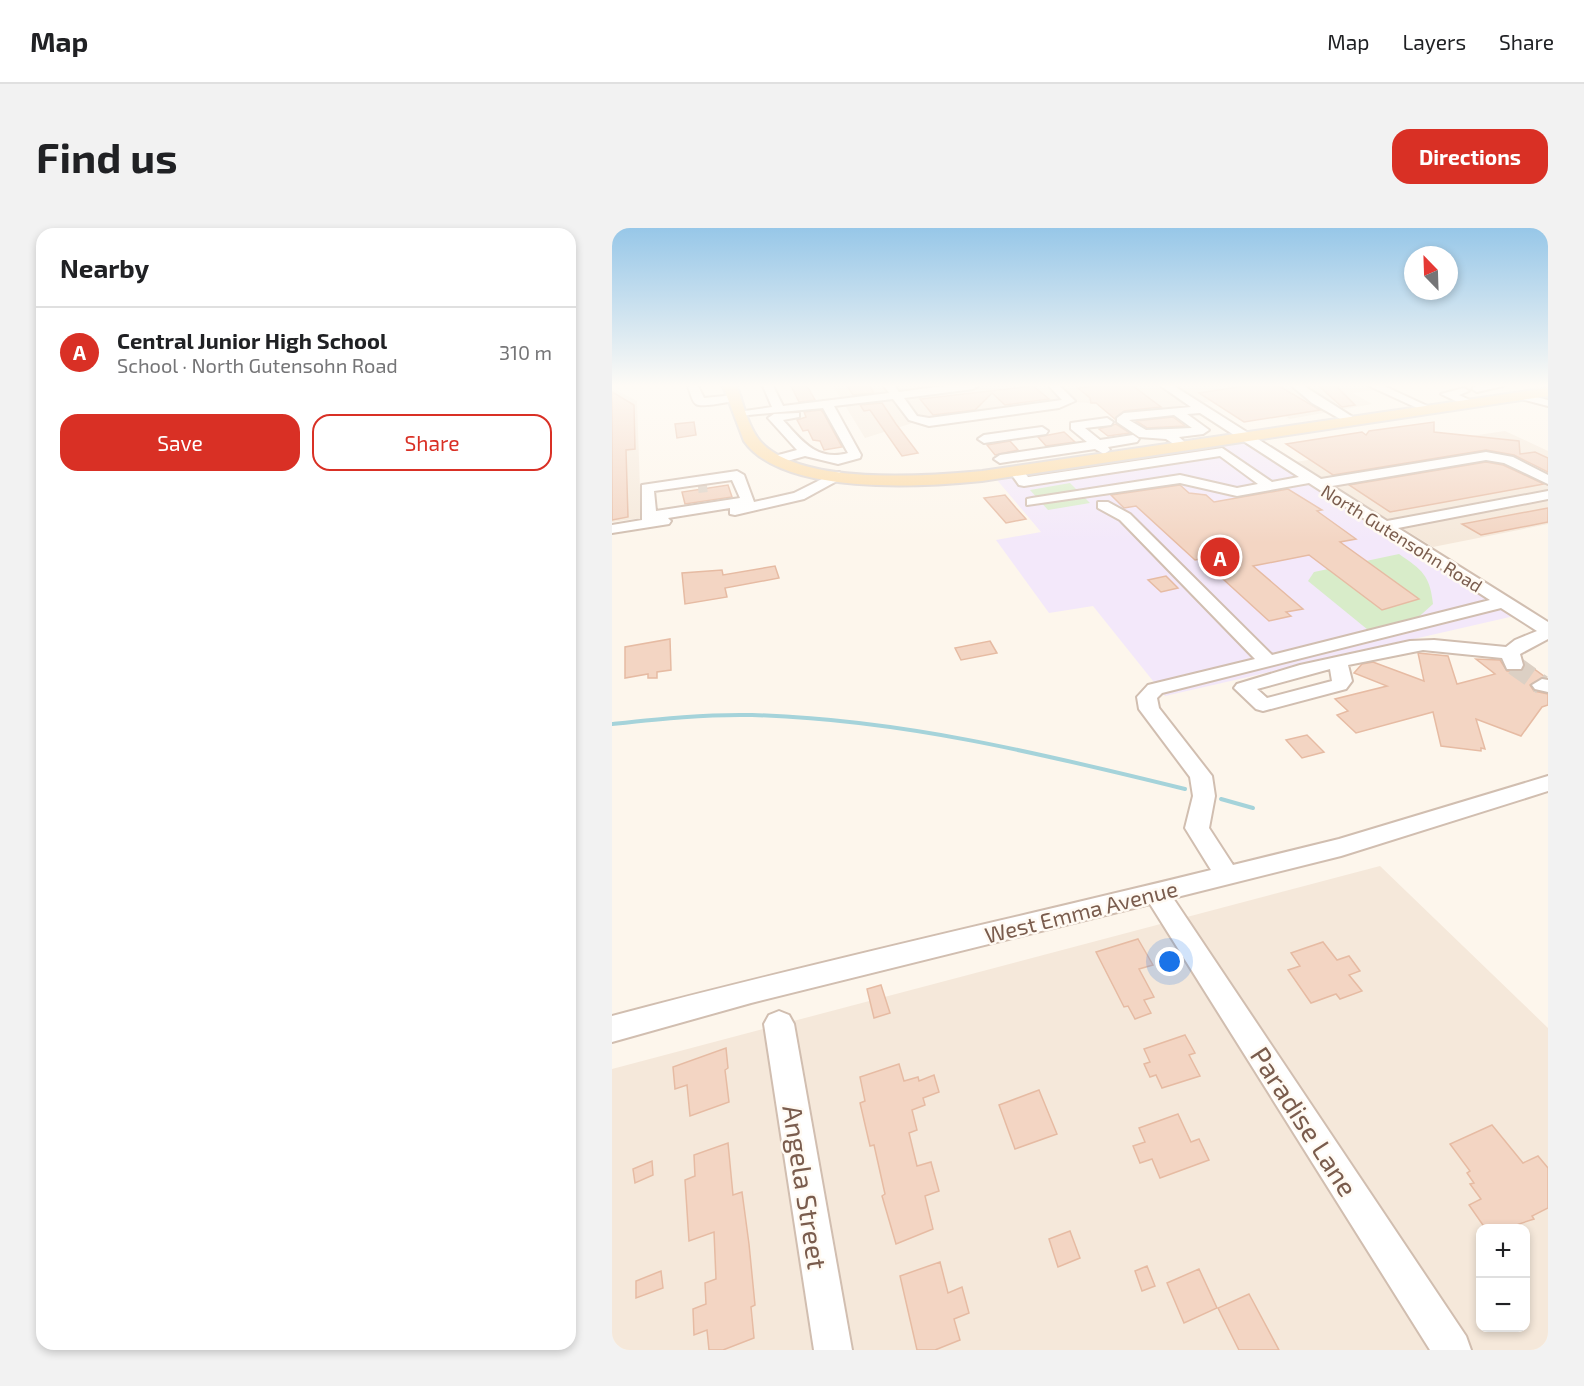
<!DOCTYPE html>
<meta charset="utf-8">
<style>
body{margin:0;font-family:"Exo 2",sans-serif;background:#f2f2f2;color:#202124}
.controls{position:absolute;right:18px;bottom:18px;display:grid;overflow:hidden;border-radius:12px;box-shadow:0 3px 9px #0003}
.controls button{width:54px;height:54px;display:grid;place-items:center;padding:0;border:0;border-bottom:2px solid #e0e0e0;background:#fff;color:#202124;font:30px sans-serif}
.compass{position:absolute;left:792px;top:18px;width:54px;height:54px;border-radius:50%;background:#fff;box-shadow:0 3px 9px #0003;rotate:337deg}
.you{position:absolute;left:558px;top:734px;width:21px;height:21px;margin:-15px;border:4px solid #fff;border-radius:50%;background:#1a73e8;box-shadow:0 0 0 9px #1a73e833}
.badge{display:grid;place-items:center;width:39px;height:39px;border-radius:50%;background:#d93025;color:#fff;font-size:20px;font-weight:700}
.pin{position:absolute;translate:-50% -50%;border:3px solid #fff;box-shadow:0 2px 6px #0006}
.list{margin:0;padding:0;list-style:none}
h2{display:flex;justify-content:space-between;align-items:center;height:78px;margin:0;padding:0 24px;font-size:26px}
h2 small{font-size:20px;font-weight:400;color:#757577}
.list li{display:grid;grid-template-columns:39px 1fr auto;gap:18px;align-items:center;box-sizing:border-box;height:90px;padding:0 24px;border-top:2px solid #e0e0e0}
.list b{display:block;font-size:22px;white-space:nowrap}
.list p{margin:0;font-size:20px;white-space:nowrap;color:#757577}
.list em{font-size:20px;font-style:normal;color:#757577}
.actions{display:flex;gap:12px;padding:18px 24px}
.actions a{flex:1;padding:14px 0;border:2px solid #d93025;border-radius:18px;text-align:center;font-size:21px;color:#d93025}
.actions .main{background:#d93025;color:#fff}
.map{position:relative;flex:none;width:936px;height:1122px;overflow:hidden;border-radius:18px}
header{display:flex;align-items:center;gap:36px;box-sizing:border-box;height:84px;padding:0 30px;background:#fff;border-bottom:2px solid #e0e0e0}
header strong{font-size:28px}
nav{display:flex;gap:33px;margin-inline-start:auto;font-size:21px}
.intro{display:flex;align-items:center;justify-content:space-between;box-sizing:border-box;height:144px;padding:0 36px}
h1{margin:0;font-size:42px}
.button{padding:15px 27px;border-radius:18px;background:#d93025;color:#fff;font-size:21px;font-weight:700}
main{display:flex;gap:36px;padding:0 36px}
aside{flex:1;background:#fff;border-radius:18px;box-shadow:0 3px 9px #0003}
.map>svg:first-child{display:block}
.residential{fill:#f5e8da;fill-rule:evenodd}
.education{fill:#f3e8fa}
.green{fill:#d8ecc9}
.lines{fill:none;stroke-linecap:round;stroke-linejoin:round}
.stream{stroke:#a5d3da;stroke-width:4}
.building{fill:#f3d5c3;stroke:#e6bba3;stroke-width:1.5}
.minor-tunnel-far1{stroke:#dcd0c4;stroke-width:12;stroke-dasharray:12 6;stroke-linecap:butt}
.minor-tunnel{stroke:#dcd0c4;stroke-width:20;stroke-dasharray:20 10;stroke-linecap:butt}
.minor-casing{stroke:#d1beb0;stroke-width:4}
.major-casing{stroke:#dad1cd;stroke-width:4}
.minor{fill:#fff;fill-rule:evenodd}
.major{fill:#fbd9a5;fill-rule:evenodd}
.labels{text-anchor:middle;dominant-baseline:central;stroke-width:5;stroke-linejoin:round;paint-order:stroke}
.far-street-label{font-size:18px;fill:#7a5c4d;stroke:#fffaf3}
.street-label{font-size:22px;fill:#7a5c4d;stroke:#fffaf3}
.near-street-label{font-size:27px;fill:#7a5c4d;stroke:#fffaf3}
</style>
<header>
<strong>Map</strong>
<nav><a>Map</a><a>Layers</a><a>Share</a></nav>
</header>
<div class="intro"><h1>Find us</h1><a class="button">Directions</a></div>
<main>
<aside>
<h2>Nearby<small></small></h2>
<ul class="list">
<li><span class="badge">A</span><div><b>Central Junior High School</b><p>School · North Gutensohn Road</p></div><em>310 m</em></li>
</ul>
<div class="actions"><a class="main">Save</a><a>Share</a></div>
</aside>
<div class="map">
<svg width="936" height="1122" viewBox="0 0 936 1122">
<rect width="100%" height="100%" fill="#fdf6ec"/>
<g class="residential">
<polygon points="221,158 755,158 762,162 741,165 760,176 678,191 637,167 525,185 518,179 454,173 310,192 253,210"/>
<polygon points="0,160 25,173 29,290 0,294"/>
<polygon points="893,203 936,223 936,296 821,319 683,234"/>
<path d="M768,638L936,800V1122H0V841ZM868,1000H914V1100H868Z"/>
</g>
<polygon class="education" points="632,209 911,386 553,468 481,378 437,385 384,312 429,304 380,246"/>
<g class="green">
<polygon points="458,255 478,275 436,282 418,262"/>
<path d="M787,326C810,342 818,347 821,376L801,394L761,406L696,353L702,344Z"/>
</g>
<g class="lines">
<g class="stream">
<path d="M0,496C47,491 93,486 140,487C287,491 431,526 573,561"/>
<polyline points="609,571 641,580"/>
</g>
</g>
<g class="building">
<polygon points="179,158 195,158 203,172 187,174"/>
<polygon points="235,158 258,158 262,165 241,167"/>
<polygon points="421,158 437,171 393,177 380,165 363,182 321,187 308,171"/>
<polygon points="483,158 521,158 549,179 512,183 503,191 484,175 479,175 478,170 466,160"/>
<polygon points="632,158 667,158 708,182 632,194 587,165"/>
<polygon points="707,158 724,158 743,177 730,179"/>
<polygon points="0,164 22,177 23,221 14,222 16,289 0,292"/>
<polygon points="270,175 284,196 306,225 290,228 258,182 252,183 248,177"/>
<polygon points="209,182 212,186 230,219 212,222 208,213 201,212 196,202 191,203 185,192 194,189 192,184"/>
<polygon points="561,189 573,198 535,200 524,193"/>
<polygon points="82,194 84,207 65,210 63,196"/>
<polygon points="822,194 822,204 907,213 908,226 923,224 936,230 936,244 902,227 874,222 721,247 674,216 750,204 754,207 757,203"/>
<polygon points="504,196 518,205 496,208 487,201"/>
<polygon points="452,204 463,214 434,218 426,209"/>
<polygon points="398,213 406,222 383,227 375,217"/>
<polygon points="874,234 891,237 932,256 778,284 737,257"/>
<polygon points="116,257 120,269 73,276 70,264"/>
<polygon points="568,257 577,265 594,267 602,274 676,261 710,282 705,283 744,311 728,314 807,371 770,382 697,327 641,338 691,381 674,384 679,388 657,393 589,331 583,332 524,278 512,280 499,267"/>
<polygon points="393,267 404,280 414,291 394,295 372,270"/>
<polygon points="936,280 936,294 869,307 850,296"/>
<polygon points="163,338 167,350 113,360 115,369 73,376 70,345 110,342 111,347"/>
<polygon points="554,348 566,360 549,364 536,352"/>
<polygon points="58,411 59,442 45,444 45,450 36,450 36,446 13,450 13,419"/>
<polygon points="378,413 385,425 349,432 343,420"/>
<polygon points="806,425 836,428 845,456 883,446 864,431 888,432 895,443 909,443 918,438 933,449 918,457 922,463 936,466 936,477 930,479 909,508 864,491 873,521 869,520 869,523 829,518 821,484 744,505 725,487 736,483 723,471 775,458 742,445 750,436 761,434 812,453"/>
<polygon points="695,507 712,524 690,530 674,512"/>
<polygon points="526,711 541,737 527,741 542,769 532,772 539,785 523,791 516,778 512,779 484,724"/>
<polygon points="711,714 725,732 737,728 748,743 737,747 750,763 728,771 724,766 699,775 676,742 688,738 679,725"/>
<polygon points="269,757 278,785 262,790 255,761"/>
<polygon points="573,807 583,825 577,827 588,848 550,860 544,847 538,849 532,836 538,834 532,821"/>
<polygon points="114,820 116,840 113,842 117,874 78,888 75,857 63,861 61,839"/>
<polygon points="287,836 292,853 306,849 307,853 322,847 327,864 311,870 313,877 300,882 305,902 297,905 305,938 319,934 327,963 313,968 321,1001 284,1016 270,968 273,966 262,917 258,918 248,875 253,873 248,849"/>
<polygon points="427,862 445,906 403,921 387,877"/>
<polygon points="566,886 579,914 587,911 597,932 548,950 540,931 528,935 521,918 533,914 527,900"/>
<polygon points="880,897 911,935 926,928 936,940 936,980 920,988 922,991 895,1000 873,1000 857,977 869,971 858,956 862,955 855,945 858,943 838,916"/>
<polygon points="116,915 121,967 130,964 137,1016 143,1077 139,1079 142,1110 111,1122 97,1122 95,1102 82,1107 81,1081 94,1076 93,1055 104,1051 102,1004 77,1013 73,952 83,948 82,927"/>
<polygon points="40,933 41,947 23,955 21,941"/>
<polygon points="458,1003 468,1030 446,1039 437,1011"/>
<polygon points="328,1034 336,1065 350,1059 357,1085 342,1091 348,1112 323,1122 305,1122 288,1048"/>
<polygon points="535,1038 543,1058 530,1063 523,1043"/>
<polygon points="587,1041 605,1080 572,1095 555,1055"/>
<polygon points="49,1043 51,1060 24,1070 24,1053"/>
<polygon points="637,1066 667,1122 627,1122 606,1080"/>
</g>
<g class="lines">
<polyline class="minor-tunnel-far1" points="86,259 95,258"/>
<polyline class="minor-tunnel" points="902,437 930,457"/>
<g class="minor-casing">
<g id="minor">
<path d="M76,158H86L92,170L123,167L129,170C124,173 90,180 84,176C80,174 78,163 76,158Z"/>
<path d="M151,158H161L171,178L277,165L272,158H283L287,164L332,158H366L361,161L292,170L305,188L317,190L450,172L437,158H448L463,173L447,180L317,198L297,192L281,171L222,178L249,227L248,230L226,236L193,228L164,236L158,232L159,229L185,222L156,190L162,186L187,185V189L171,192C189,212 205,234 236,225L211,180L126,188V184L160,179Z"/>
<path d="M549,158H562L709,251L874,224L901,229L936,247V256L892,235L874,232L720,258L775,293L936,263V271L786,300L936,394V411L908,426L911,437L909,441H895L890,430L811,422L736,437L740,453L734,461L651,483L644,481L622,460L625,456L688,437L798,413L822,412L894,419L903,412L925,403L889,380L550,465L545,470L547,480L600,548L603,568L597,600L621,637L727,611L936,548V563L729,628L561,670L854,1108L859,1122H818L538,676L139,775L0,814V788C199,735 400,691 599,642L573,600L581,568L578,549L527,481L525,469L536,457L643,431L508,292L486,280V274H496L518,286L660,427L878,372L697,255L625,268L568,255L415,277V271L420,270L568,247L625,260L646,256L608,228L412,258L407,257L397,243L399,240H409L416,249L610,220L660,254L687,249L588,185L575,186L597,202L591,206L567,209L577,218L571,222L554,211L527,209L505,194V190L512,185L579,179ZM562,187L580,200L534,202L517,192ZM718,441L720,453L655,470L645,461Z"/>
<polygon points="680,158 692,158 747,193 737,196 700,175"/>
<polygon points="757,158 772,158 824,182 814,184"/>
<polygon points="863,158 891,158 865,164 860,161"/>
<polygon points="852,160 857,163 847,167 862,174 862,178 854,178 829,166"/>
<polygon points="909,165 936,172 936,178 905,170 903,168"/>
<polygon points="495,190 501,194 499,197 473,200 488,212 521,207 527,211 525,214 496,219 498,222 492,226 483,221 388,235 382,231 388,227 475,214 459,201 459,195"/>
<polygon points="430,199 436,203 434,206 372,215 366,211 372,207"/>
<path d="M125,243L132,247L142,274L182,265L222,245L227,244L234,248L192,271L123,287L118,286V280L56,290L59,293L57,296L0,305V297L30,292V257ZM120,252L128,270L44,283L42,263Z"/>
<polygon points="930,451 936,452 936,464 923,461 920,457"/>
<polygon points="167,783 177,787 182,796 240,1122 202,1122 152,796 157,787"/>
</g>
</g>
<g class="major-casing">
<path id="major" d="M111,158H125C131,175 136,199 148,213C188,258 315,248 370,243L936,160V168L370,253C310,259 171,268 132,213Z"/>
</g>
<use href="#minor" class="minor"/>
<use href="#major" class="major"/>
</g>
<linearGradient id="sky" x2="0" y2="1"><stop stop-color="#97c7e8"/><stop offset="0.5" stop-color="#fefbf6"/><stop offset="1" stop-color="#fefbf6" stop-opacity="0"/></linearGradient>
<rect width="936" height="315" fill="url(#sky)"/>
<g class="labels">
<g class="far-street-label">
<text transform="translate(790 310) rotate(32)">North Gutensohn Road</text>
</g>
<g class="street-label">
<text transform="translate(469 683) rotate(-14)">West Emma Avenue</text>
</g>
<g class="near-street-label">
<text transform="translate(693 893) rotate(57)">Paradise Lane</text>
<text transform="translate(194 959) rotate(81)">Angela Street</text>
</g>
</g>
</svg>
<div class="controls">
<button>+</button>
<button>−</button>
</div>
<svg class="compass" viewBox="-18 -18 36 36"><path d="M0-13l5 13h-10z" fill="#e53935"/><path d="M0 13l5-13h-10z" fill="#757577"/></svg>
<div class="you"></div>
<div class="pin badge" style="left:608px;top:329px">A</div>
</div>
</main>
